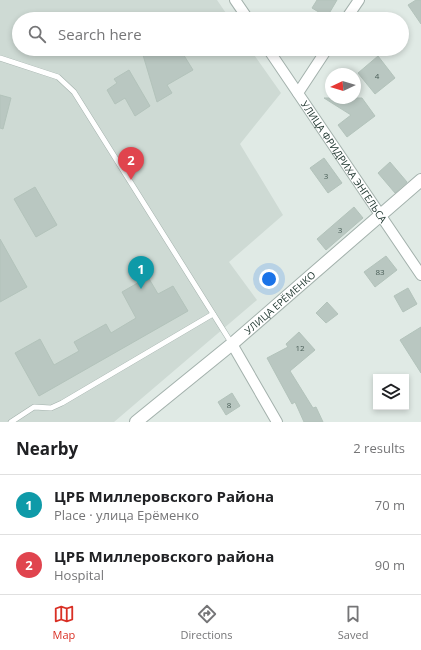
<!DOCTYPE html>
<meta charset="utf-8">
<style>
body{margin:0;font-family:"Open Sans",sans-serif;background:#f2f2f2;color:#202124}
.controls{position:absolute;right:12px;bottom:12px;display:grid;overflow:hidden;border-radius:0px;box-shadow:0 2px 6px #0003}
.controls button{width:36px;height:36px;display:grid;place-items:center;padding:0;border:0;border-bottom:1px solid #e0e0e0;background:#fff;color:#202124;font:20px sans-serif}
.compass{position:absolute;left:325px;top:68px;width:36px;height:36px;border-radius:50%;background:#fff;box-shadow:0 2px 6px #0003;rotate:266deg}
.you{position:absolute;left:269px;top:279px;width:14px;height:14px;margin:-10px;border:3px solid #fff;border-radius:50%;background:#1a73e8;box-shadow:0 0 0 6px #1a73e833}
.badge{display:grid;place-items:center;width:26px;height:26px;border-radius:50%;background:#d93025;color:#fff;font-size:13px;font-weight:700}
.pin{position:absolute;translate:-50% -33px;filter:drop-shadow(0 1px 2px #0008)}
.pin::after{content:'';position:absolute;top:21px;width:14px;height:12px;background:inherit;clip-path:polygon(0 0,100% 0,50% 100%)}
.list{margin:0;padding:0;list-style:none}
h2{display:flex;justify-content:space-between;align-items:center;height:52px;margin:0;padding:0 16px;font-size:17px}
h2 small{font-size:13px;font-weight:400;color:#757577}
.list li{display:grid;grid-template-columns:26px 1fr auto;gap:12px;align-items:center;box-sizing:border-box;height:60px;padding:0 16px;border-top:1px solid #e0e0e0}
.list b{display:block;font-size:15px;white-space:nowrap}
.list p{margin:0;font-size:13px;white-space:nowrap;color:#757577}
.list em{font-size:13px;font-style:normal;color:#757577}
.icon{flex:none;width:22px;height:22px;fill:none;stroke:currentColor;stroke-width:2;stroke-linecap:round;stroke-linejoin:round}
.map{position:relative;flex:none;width:421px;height:422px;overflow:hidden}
.search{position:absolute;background:#fff;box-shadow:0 2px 6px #0003;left:12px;right:12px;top:12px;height:44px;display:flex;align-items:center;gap:10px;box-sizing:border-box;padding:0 14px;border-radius:22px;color:#757577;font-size:15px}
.sheet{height:172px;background:#fff}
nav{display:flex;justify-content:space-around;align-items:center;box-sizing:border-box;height:56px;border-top:1px solid #e0e0e0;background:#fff;font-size:11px;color:#757577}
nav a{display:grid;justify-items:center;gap:2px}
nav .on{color:#d93025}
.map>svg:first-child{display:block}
.built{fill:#cedad4}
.building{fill:#b9c7c1;stroke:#b3c3bb}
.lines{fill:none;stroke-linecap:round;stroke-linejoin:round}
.service-casing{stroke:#a3b1ac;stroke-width:6}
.minor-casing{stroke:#a3b1ac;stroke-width:12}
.tertiary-casing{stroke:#a3b1ac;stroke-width:14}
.service{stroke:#fff;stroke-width:5}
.minor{stroke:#fff;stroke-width:10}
.tertiary{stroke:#fff;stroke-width:12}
.labels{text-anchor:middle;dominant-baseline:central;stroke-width:3;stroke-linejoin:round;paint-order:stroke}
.number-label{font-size:8px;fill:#485c56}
.street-label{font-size:10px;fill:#223932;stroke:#f0f7f3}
</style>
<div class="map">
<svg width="421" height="422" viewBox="0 0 421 422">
<rect width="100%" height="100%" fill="#e0eae5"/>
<polygon class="built" points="0,0 217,0 230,19 19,19 19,49 250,49 281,93 240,144 283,215 229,262 257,300 114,422 0,422"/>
<g class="building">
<polygon points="317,0 337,0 327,17 312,8"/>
<polygon points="416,0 421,0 421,24 408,5"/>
<polygon points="151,49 180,49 193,70 167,85 172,93 157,102 143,55"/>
<polygon points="378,56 395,78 375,94 358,73"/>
<polygon points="129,70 150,106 135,116 125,98 115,104 107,90 117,83 114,79"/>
<polygon points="0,95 11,98 3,129 0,128"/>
<polygon points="324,98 362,98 375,116 347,137 338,125 351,115"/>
<polygon points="324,158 342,183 328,193 310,168"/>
<polygon points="390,162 407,182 395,193 378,173"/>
<polygon points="35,187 57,225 36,237 14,199"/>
<polygon points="354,207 363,218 326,250 317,239"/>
<polygon points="0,239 27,287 0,302"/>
<polygon points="386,256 397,270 375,287 364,272"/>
<polygon points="148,277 158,294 173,286 188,311 39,396 15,353 40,339 54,365 79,351 74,342 106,324 111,333 136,318 122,292"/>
<polygon points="408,288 417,304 403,312 394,296"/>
<polygon points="327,302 338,314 326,323 316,313"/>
<polygon points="421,327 421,373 400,340"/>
<polygon points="299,332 315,350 290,371 313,408 316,407 323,422 304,422 295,402 292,404 267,358 288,347 286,344"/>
<polygon points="232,393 240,406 226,415 218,402"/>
</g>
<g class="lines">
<g class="service-casing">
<g id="service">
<polyline points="0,58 58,77 74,92 232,344"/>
<polyline points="11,422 34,407 51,408 62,403 213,314"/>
</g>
</g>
<g class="minor-casing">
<g id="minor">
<polyline points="235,0 248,19"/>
<polyline points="346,19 359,0"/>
<path id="s1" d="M268,49L421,275"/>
<polyline points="298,93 327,49"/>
<polyline points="232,344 277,422"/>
</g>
</g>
<g class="tertiary-casing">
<g id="tertiary">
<path id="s2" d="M136,422L232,344L421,180"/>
</g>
</g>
<use href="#service" class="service"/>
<use href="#minor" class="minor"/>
<use href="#tertiary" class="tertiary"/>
</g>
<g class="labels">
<g class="number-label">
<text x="377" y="75">4</text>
<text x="326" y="175">3</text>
<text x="340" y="229">3</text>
<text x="380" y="271">83</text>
<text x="300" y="347">12</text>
<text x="229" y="404">8</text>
</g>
<g class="street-label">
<text stroke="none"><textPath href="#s1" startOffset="136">УЛИЦА ФРИДРИХА ЭНГЕЛЬСА</textPath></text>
<text stroke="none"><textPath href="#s2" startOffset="187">УЛИЦА ЕРЁМЕНКО</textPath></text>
</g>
</g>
</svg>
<div class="controls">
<button><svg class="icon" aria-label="layers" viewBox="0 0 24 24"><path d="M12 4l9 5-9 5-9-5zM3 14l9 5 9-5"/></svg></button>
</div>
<svg class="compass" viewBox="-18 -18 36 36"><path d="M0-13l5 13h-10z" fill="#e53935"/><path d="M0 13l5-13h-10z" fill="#757577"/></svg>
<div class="you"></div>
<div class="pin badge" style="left:141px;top:289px;background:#0f9aa8">1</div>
<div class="pin badge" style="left:131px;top:180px;background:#e0444e">2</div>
<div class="search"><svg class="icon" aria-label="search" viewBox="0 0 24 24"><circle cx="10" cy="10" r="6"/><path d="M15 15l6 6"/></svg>Search here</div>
</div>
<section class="sheet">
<h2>Nearby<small>2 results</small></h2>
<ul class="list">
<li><span class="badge" style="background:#0f9aa8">1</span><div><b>ЦРБ Миллеровского Района</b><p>Place · улица Ерёменко</p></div><em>70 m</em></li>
<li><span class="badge" style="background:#e0444e">2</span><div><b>ЦРБ Миллеровского района</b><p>Hospital</p></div><em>90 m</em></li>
</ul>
</section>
<nav>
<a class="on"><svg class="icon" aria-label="map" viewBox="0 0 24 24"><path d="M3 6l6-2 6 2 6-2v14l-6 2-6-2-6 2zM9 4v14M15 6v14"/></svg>Map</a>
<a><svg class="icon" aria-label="directions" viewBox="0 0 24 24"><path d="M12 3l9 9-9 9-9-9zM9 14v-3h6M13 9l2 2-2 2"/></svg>Directions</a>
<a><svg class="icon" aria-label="saved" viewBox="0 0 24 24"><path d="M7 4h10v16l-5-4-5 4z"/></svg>Saved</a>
</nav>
